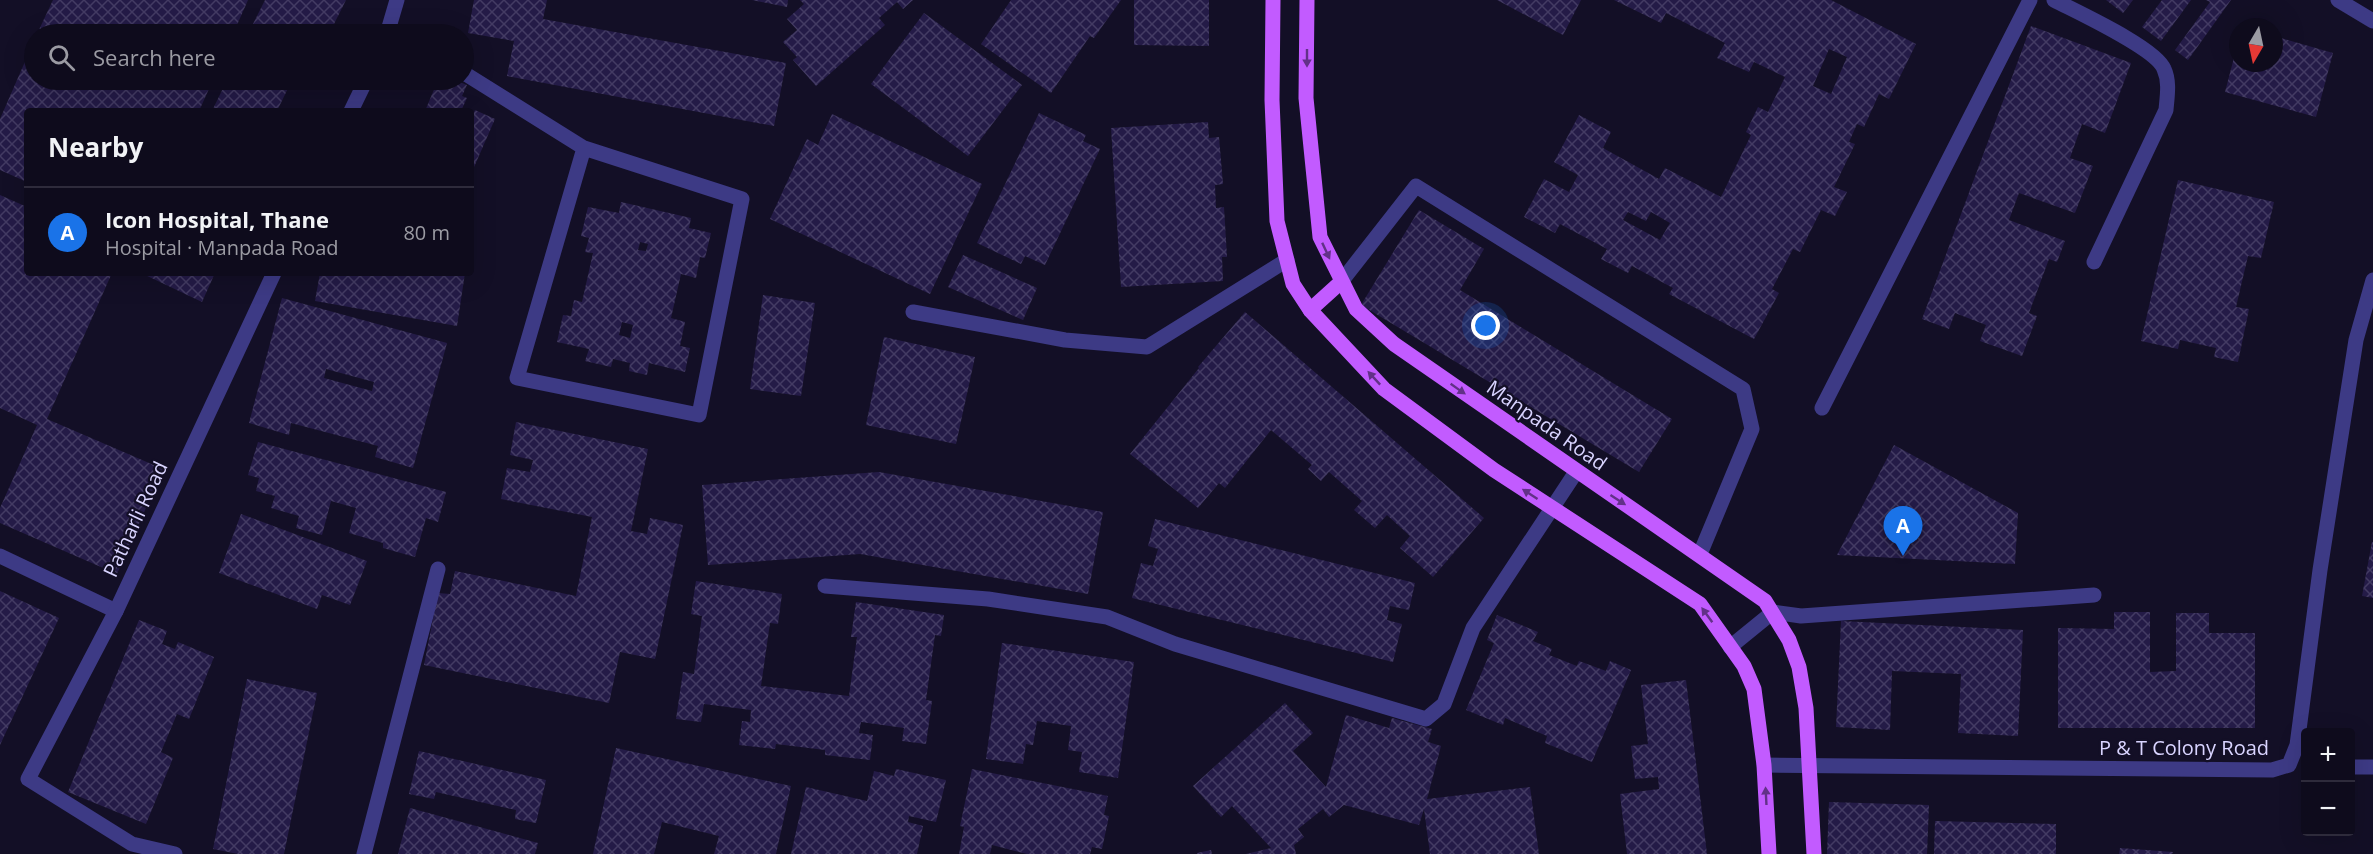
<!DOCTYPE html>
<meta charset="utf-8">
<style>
body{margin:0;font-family:"Open Sans",sans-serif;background:#171425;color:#f1f3f6}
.controls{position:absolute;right:18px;bottom:18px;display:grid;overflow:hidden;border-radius:6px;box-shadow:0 6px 24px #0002}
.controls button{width:54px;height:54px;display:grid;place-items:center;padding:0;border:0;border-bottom:2px solid #2e2b3b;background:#0e0b1c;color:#f1f3f6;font:30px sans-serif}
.compass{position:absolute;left:2229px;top:18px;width:54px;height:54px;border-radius:50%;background:#0e0b1c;box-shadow:0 6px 24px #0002;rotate:189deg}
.you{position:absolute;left:1486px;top:326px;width:21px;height:21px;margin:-15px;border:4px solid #fff;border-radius:50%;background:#1a73e8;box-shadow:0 0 0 9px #1a73e833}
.badge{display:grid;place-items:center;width:39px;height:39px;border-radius:50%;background:#1a73e8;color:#fff;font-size:20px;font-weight:700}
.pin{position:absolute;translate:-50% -50px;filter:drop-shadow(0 2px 3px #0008)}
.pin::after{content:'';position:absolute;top:32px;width:21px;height:18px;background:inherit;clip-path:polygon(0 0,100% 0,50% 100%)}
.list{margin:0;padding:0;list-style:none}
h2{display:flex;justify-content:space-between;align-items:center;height:78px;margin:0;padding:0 24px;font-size:26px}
h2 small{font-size:20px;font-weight:400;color:#9b9ba3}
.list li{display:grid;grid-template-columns:39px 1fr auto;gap:18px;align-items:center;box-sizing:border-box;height:90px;padding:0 24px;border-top:2px solid #2e2b3b}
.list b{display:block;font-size:22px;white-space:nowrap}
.list p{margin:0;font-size:20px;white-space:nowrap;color:#9b9ba3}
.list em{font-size:20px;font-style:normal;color:#9b9ba3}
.icon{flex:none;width:33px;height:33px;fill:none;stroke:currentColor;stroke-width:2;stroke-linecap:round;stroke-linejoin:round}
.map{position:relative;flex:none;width:2373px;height:854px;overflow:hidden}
.search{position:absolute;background:#0e0b1c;box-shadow:0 6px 24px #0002;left:24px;top:24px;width:450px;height:66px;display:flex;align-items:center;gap:15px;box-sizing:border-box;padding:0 21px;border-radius:33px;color:#9b9ba3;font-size:22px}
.panel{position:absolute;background:#0e0b1c;box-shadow:0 6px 24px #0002;left:24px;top:108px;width:450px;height:168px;border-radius:6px}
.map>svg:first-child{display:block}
.building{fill:url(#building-cross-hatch);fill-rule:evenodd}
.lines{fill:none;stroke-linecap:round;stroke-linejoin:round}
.minor{stroke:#3d3a85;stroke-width:15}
.major{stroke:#c25bff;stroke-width:15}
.oneway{fill:#623188}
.labels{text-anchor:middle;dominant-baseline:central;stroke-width:4.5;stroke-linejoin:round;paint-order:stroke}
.street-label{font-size:20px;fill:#d9d4ff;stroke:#130f26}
</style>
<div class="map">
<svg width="2373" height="854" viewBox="0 0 2373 854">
<defs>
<pattern id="building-cross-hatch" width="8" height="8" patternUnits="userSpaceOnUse" patternTransform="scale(1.5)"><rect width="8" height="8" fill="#241b47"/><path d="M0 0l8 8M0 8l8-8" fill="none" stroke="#433b63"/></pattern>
</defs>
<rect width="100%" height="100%" fill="#130f26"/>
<g class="building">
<polygon points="53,0 248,0 233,34 37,34"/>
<polygon points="265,0 346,0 329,34 248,34"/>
<polygon points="474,0 547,0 543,19 786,63 774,126 507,76 514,41 468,33"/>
<polygon points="752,0 788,0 787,7"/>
<polygon points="800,0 913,0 903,9 897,2 879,18 885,25 816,86 793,60 797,57 783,42 797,30 787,19 804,4"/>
<polygon points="1011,0 1121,0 1094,38 1090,36 1051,93 981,44"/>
<polygon points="1134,0 1209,0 1209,46 1134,45"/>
<polygon points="1497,0 1581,0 1563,35"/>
<path d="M1614,0H1831L1916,44L1889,99L1879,94L1864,127L1857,124L1849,142L1855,144L1834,187L1847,192L1835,216L1821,210L1800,252L1793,249L1772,289L1779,293L1754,339L1669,294L1673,288L1632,266L1628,273L1601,259L1607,249L1560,224L1555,233L1524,217L1544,179L1569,192L1578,175L1554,162L1579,115L1611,132L1603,148L1659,179L1665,168L1721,197L1751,135L1746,132L1758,107L1768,112L1785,77L1754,62L1749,72L1717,58L1725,43L1666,13L1661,23ZM1829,49L1847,57L1831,94L1813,86ZM1628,212L1646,221L1651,212L1670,223L1660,240L1623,220Z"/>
<polygon points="2106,0 2133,0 2123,13"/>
<polygon points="2162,0 2191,0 2161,41 2142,27"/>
<polygon points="2206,0 2231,0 2188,60 2175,50 2210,2"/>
<polygon points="924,13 1022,85 968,156 871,84"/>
<polygon points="2031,26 2131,63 2105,133 2082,124 2070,158 2093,166 2075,213 2019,193 2009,220 2065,241 2057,262 2049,259 2029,313 2037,316 2022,356 1980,341 1986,325 1955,313 1949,329 1922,319"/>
<polygon points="2274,36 2333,53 2316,117 2225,92 2237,46 2238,63 2274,63"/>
<polygon points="34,41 34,80 213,80 199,111 27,111 27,182 0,170 0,119"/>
<polygon points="227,80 292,80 277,111 212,111"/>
<polygon points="438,80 455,80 467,85 462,96 467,98 461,111 425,111"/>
<polygon points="475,110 495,119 471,174 471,119"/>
<polygon points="1039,113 1086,135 1083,141 1100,149 1045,265 1025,256 1021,264 977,243"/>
<polygon points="832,114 982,184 930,294 770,219 807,139 818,145"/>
<polygon points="1208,122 1209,138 1219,137 1223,184 1215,185 1216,208 1224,207 1227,257 1222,257 1223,281 1121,287 1111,128"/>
<polygon points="2178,180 2274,202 2261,258 2248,256 2236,307 2249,309 2238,362 2214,357 2216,348 2180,340 2178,349 2141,341"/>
<polygon points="0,195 27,207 27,273 112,273 47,419 163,469 117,574 0,523 0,508 37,425 0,408"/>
<path d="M621,202L691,218L689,228L711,233L705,258L700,257L696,278L681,274L671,318L685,322L680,346L690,348L685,372L649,363L647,375L629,371L630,363L613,359L611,367L585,361L589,349L557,342L563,315L571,316L574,300L582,302L593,253L585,252L589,238L581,236L588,207L619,213ZM640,242L648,244L646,251L638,250ZM622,322L633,325L630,338L619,335Z"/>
<polygon points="1419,210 1484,249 1460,290 1672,419 1639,472 1361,305"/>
<polygon points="963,255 1037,288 1023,320 948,287"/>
<polygon points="141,273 215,273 202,302"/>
<polygon points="320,273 465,273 457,326 315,301"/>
<polygon points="763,295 815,303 801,396 750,389"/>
<path d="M282,298L447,343L413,468L375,457L378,446L291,423L289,435L249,423ZM326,369L374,382L372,391L324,378Z"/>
<polygon points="1245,312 1484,518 1433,577 1400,548 1410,536 1387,515 1375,528 1354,510 1362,501 1329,472 1321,481 1308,469 1312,465 1271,430 1225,488 1219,483 1198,508 1130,454 1199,368 1198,367"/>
<polygon points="884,337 975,357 956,444 866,425"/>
<polygon points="516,422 648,449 631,531 647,534 650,518 683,525 655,659 620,652 609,703 424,665 438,593 450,594 455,571 576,596 592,517 501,499 507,468 530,472 533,460 510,455"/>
<polygon points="258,442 446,492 438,522 426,518 415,557 383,548 383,543 349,533 356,508 331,501 322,535 296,528 299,516 271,508 275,496 256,491 259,478 248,475"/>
<polygon points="1894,445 2018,513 2015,564 1837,555"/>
<polygon points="879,472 1103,512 1088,594 860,554 708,565 702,485"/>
<polygon points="241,514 367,561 350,605 322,595 317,609 219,573"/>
<polygon points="1155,519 1415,583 1409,610 1390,606 1387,620 1402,624 1393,662 1132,598 1141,563 1153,566 1158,549 1148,546"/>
<polygon points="2372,542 2373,542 2373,598 2362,596"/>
<polygon points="696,581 782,594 778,624 770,623 761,686 849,696 857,637 851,637 856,602 944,615 941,636 935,635 926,700 932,701 926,744 902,741 904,728 861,722 859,733 873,735 870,760 825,755 825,750 776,744 775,749 739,745 742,721 750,722 751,710 704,704 701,722 676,719 683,672 694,674 702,616 691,614"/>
<polygon points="0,591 59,618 0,745"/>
<polygon points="2114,612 2150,612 2150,672 2176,671 2176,613 2209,613 2209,633 2255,633 2255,728 2058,728 2058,628 2114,629"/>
<polygon points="1497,615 1538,632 1533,641 1552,649 1549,655 1577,666 1579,661 1606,671 1610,661 1631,670 1592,762 1545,743 1547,736 1505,718 1503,725 1466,710 1494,643 1487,640"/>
<polygon points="139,620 167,631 162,644 175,649 178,642 214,657 189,719 177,714 161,752 173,758 146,824 68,792"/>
<polygon points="1841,621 2023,630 2018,736 1958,733 1961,674 1892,671 1890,730 1836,727"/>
<polygon points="1002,643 1134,662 1118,778 1079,772 1082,752 1068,750 1071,726 1037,721 1033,745 1026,744 1023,764 986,759"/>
<polygon points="247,679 317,693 284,854 238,854 213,849"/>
<polygon points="1686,680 1707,854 1627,854 1620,794 1659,789 1658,777 1635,779 1631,746 1648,744 1641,685"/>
<polygon points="1285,703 1313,733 1293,751 1326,787 1346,715 1389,728 1392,718 1432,729 1428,742 1441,746 1427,799 1530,787 1539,854 1430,854 1424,809 1419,825 1344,805 1329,817 1323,809 1298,829 1304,837 1294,845 1296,854 1246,854 1271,848 1232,806 1221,817 1193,786"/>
<polygon points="616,748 791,786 776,854 714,854 719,836 662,822 654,854 593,854"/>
<polygon points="419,751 546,780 536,823 515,819 516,810 436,792 434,799 409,794"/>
<polygon points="896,769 946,780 936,822 909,816 908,822 923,826 917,854 791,854 806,787 867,801 874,771 894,776"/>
<polygon points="972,769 1108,796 1104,815 1109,816 1102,849 1092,847 1090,854 1027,854 992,845 990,854 959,854 964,827 960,826"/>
<polygon points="1829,802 1929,805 1927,854 1827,854"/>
<polygon points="410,808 538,843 535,854 398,854"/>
<polygon points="1935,821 2056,824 2056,854 1934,854"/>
<polygon points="2120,848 2173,852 2172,854 2119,854"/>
<polygon points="1211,850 1212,854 1197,854 1197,853"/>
</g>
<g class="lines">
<g class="minor">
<path d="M2054,0C2077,12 2156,48 2164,69C2170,82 2167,97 2166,110L2094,262"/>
<polyline points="2338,0 2373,21"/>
<polyline points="387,34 397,0"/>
<polyline points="464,73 584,148 742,199 699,415 517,378 584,148"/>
<polyline points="351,111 366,80"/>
<polyline points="1341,282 1416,186 1743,389 1752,429 1700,554"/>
<polyline points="913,312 1065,340 1147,347 1287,260"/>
<polyline points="1822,408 2030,0"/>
<polyline points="0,556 116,611"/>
<polyline points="825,586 988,599 1107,617 1175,644 1426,719 1444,704 1473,628 1576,472"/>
<polyline points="1730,647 1773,612 1801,616 2094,595"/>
<polyline points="1764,765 2272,770 2289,765 2297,745 2320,570 2356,340 2373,280"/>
<polyline points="2350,767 2373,767"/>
<polyline points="175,854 132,844 28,779 116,611 274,273"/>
<polyline points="364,854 438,569"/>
</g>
<g class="major">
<polyline points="1273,0 1272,100 1277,221 1293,284 1310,310 1384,389 1494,470 1700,604 1744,666 1754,689 1764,765 1769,854"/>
<polyline points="1307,0 1306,98 1320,237 1356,309 1394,344 1765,601 1789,640 1799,667 1806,708 1814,854"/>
<polyline points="1310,310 1341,282"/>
</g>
</g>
<defs><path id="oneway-solid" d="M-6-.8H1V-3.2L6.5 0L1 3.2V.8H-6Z" transform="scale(1.5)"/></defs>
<g class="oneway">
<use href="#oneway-solid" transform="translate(1307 58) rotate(90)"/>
<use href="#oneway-solid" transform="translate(1326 251) rotate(65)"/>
<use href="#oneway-solid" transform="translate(1374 378) rotate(-133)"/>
<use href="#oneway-solid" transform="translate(1458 389) rotate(35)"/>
<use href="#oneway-solid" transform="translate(1530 494) rotate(-147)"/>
<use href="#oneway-solid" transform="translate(1618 500) rotate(33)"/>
<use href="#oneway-solid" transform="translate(1707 615) rotate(-126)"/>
<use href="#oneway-solid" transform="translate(1766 796) rotate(-93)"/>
</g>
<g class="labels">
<g class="street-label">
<text transform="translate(1547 425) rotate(35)">Manpada Road</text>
<text transform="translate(135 519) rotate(-65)">Patharli Road</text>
<text x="2184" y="747">P &amp; T Colony Road</text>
</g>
</g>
</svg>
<div class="controls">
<button>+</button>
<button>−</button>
</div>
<svg class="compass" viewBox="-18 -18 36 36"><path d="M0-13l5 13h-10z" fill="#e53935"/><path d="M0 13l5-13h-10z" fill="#9b9ba3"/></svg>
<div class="you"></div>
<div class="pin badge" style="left:1903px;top:556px">A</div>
<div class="search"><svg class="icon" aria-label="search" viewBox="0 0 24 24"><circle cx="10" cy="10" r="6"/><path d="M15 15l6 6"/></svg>Search here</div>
<section class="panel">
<h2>Nearby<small></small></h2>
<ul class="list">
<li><span class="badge">A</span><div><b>Icon Hospital, Thane</b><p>Hospital · Manpada Road</p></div><em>80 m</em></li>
</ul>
</section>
</div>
